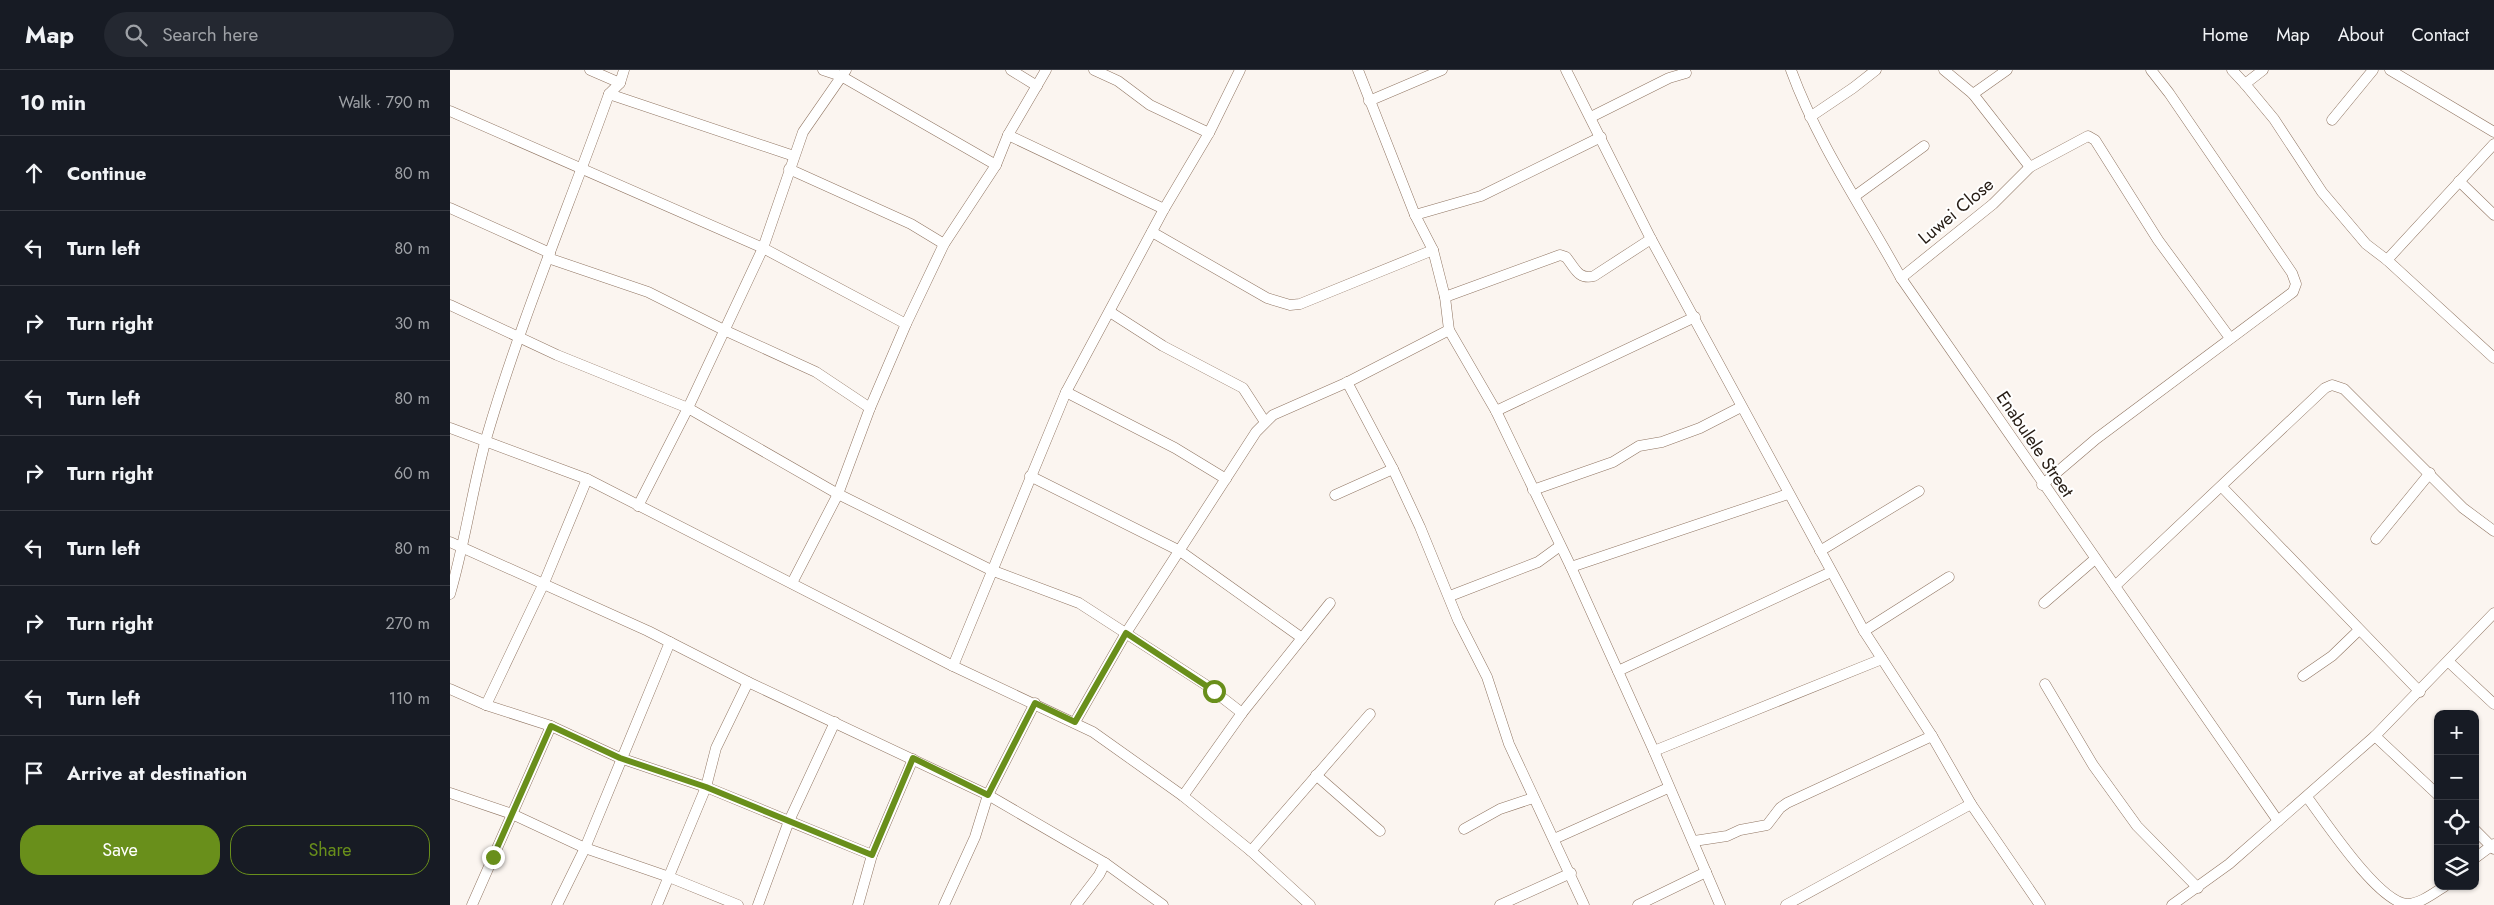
<!DOCTYPE html>
<meta charset="utf-8">
<style>
body{margin:0;font-family:Jost,sans-serif;background:#242831;color:#f1f3f6}
.controls{position:absolute;right:15px;bottom:15px;display:grid;overflow:hidden;border-radius:10px;box-shadow:0 1px 4px #0004}
.controls button{width:45px;height:45px;display:grid;place-items:center;padding:0;border:0;border-bottom:1px solid #363941;background:#171b24;color:#f1f3f6;font:25px sans-serif}
.stop{position:absolute;width:15px;height:15px;margin:-11px;border:4px solid #698f1b;border-radius:50%;background:#fff}
.stop.end{background:#698f1b;border-color:#fff;box-shadow:0 1px 5px #0008}
.list{margin:0;padding:0;list-style:none}
h2{display:flex;justify-content:space-between;align-items:center;height:65px;margin:0;padding:0 20px;font-size:21px}
h2 small{font-size:16px;font-weight:400;color:#9ea1a6}
.list li{display:grid;grid-template-columns:32px 1fr auto;gap:15px;align-items:center;box-sizing:border-box;height:75px;padding:0 20px;border-top:1px solid #363941}
.list b{display:block;font-size:19px;white-space:nowrap}
.list em{font-size:16px;font-style:normal;color:#9ea1a6}
.actions{display:flex;gap:10px;padding:15px 20px}
.actions a{flex:1;padding:11px 0;border:1px solid #698f1b;border-radius:20px;text-align:center;font-size:18px;color:#698f1b}
.actions .main{background:#698f1b;color:#fff}
.icon{flex:none;width:28px;height:28px;fill:none;stroke:currentColor;stroke-width:2;stroke-linecap:round;stroke-linejoin:round}
.map{position:relative;flex:none;width:2044px;height:835px;overflow:hidden}
header{display:flex;align-items:center;gap:30px;box-sizing:border-box;height:70px;padding:0 25px;background:#171b24;border-bottom:1px solid #363941}
header strong{font-size:24px}
nav{display:flex;gap:28px;margin-inline-start:auto;font-size:18px}
.search{width:350px;height:45px;background:#242831;display:flex;align-items:center;gap:12px;box-sizing:border-box;padding:0 18px;border-radius:28px;color:#9ea1a6;font-size:19px}
main{display:flex}
aside{flex:1;background:#171b24}
.map>svg:first-child{display:block}
.lines{fill:none;stroke-linecap:round;stroke-linejoin:round}
.street-casing{stroke:#907562;stroke-width:11}
.street{stroke:#fff;stroke-width:10}
.route{stroke:#698f1b;stroke-width:6}
.labels{text-anchor:middle;dominant-baseline:central;stroke-width:4;stroke-linejoin:round;paint-order:stroke}
.street-label{font-size:18px;fill:#261c14;stroke:#fff}
</style>
<header>
<strong>Map</strong>
<div class="search"><svg class="icon" aria-label="search" viewBox="0 0 24 24"><circle cx="10" cy="10" r="6"/><path d="M15 15l6 6"/></svg>Search here</div>
<nav><a>Home</a><a>Map</a><a>About</a><a>Contact</a></nav>
</header>
<main>
<aside>
<h2>10 min<small>Walk · 790 m</small></h2>
<ul class="list">
<li><svg class="icon" aria-label="ahead" viewBox="0 0 24 24"><path d="M12 20V5M6 11l6-6 6 6"/></svg><div><b>Continue</b></div><em>80 m</em></li>
<li><svg class="icon" aria-label="left" viewBox="0 0 24 24"><path d="M17 20v-9H6M10 6l-5 5 5 5"/></svg><div><b>Turn left</b></div><em>80 m</em></li>
<li><svg class="icon" aria-label="right" viewBox="0 0 24 24"><path d="M7 20v-9h11M14 6l5 5-5 5"/></svg><div><b>Turn right</b></div><em>30 m</em></li>
<li><svg class="icon" aria-label="left" viewBox="0 0 24 24"><path d="M17 20v-9H6M10 6l-5 5 5 5"/></svg><div><b>Turn left</b></div><em>80 m</em></li>
<li><svg class="icon" aria-label="right" viewBox="0 0 24 24"><path d="M7 20v-9h11M14 6l5 5-5 5"/></svg><div><b>Turn right</b></div><em>60 m</em></li>
<li><svg class="icon" aria-label="left" viewBox="0 0 24 24"><path d="M17 20v-9H6M10 6l-5 5 5 5"/></svg><div><b>Turn left</b></div><em>80 m</em></li>
<li><svg class="icon" aria-label="right" viewBox="0 0 24 24"><path d="M7 20v-9h11M14 6l5 5-5 5"/></svg><div><b>Turn right</b></div><em>270 m</em></li>
<li><svg class="icon" aria-label="left" viewBox="0 0 24 24"><path d="M17 20v-9H6M10 6l-5 5 5 5"/></svg><div><b>Turn left</b></div><em>110 m</em></li>
<li><svg class="icon" aria-label="arrive" viewBox="0 0 24 24"><path d="M6 21V4h12l-3 4 3 4H6"/></svg><div><b>Arrive at destination</b></div></li>
</ul>
<div class="actions"><a class="main">Save</a><a>Share</a></div>
</aside>
<div class="map">
<svg width="2044" height="835" viewBox="0 0 2044 835">
<rect width="100%" height="100%" fill="#fbf5f0"/>
<g class="lines">
<g class="street-casing">
<g id="street">
<polyline points="140,0 170,13"/>
<polyline points="373,0 391,6 546,95"/>
<polyline points="561,0 587,16"/>
<polyline points="644,0 668,11 700,35 759,63"/>
<polyline points="908,0 965,145 983,180 995,227 999,260 1046,341 1121,497 1204,681 1270,835"/>
<polyline points="1116,0 1201,169 1414,561 1482,666 1521,734 1590,835"/>
<path d="M1341,0C1368,74 1413,139 1451,208L1828,751"/>
<polyline points="1494,0 1523,24 1580,97"/>
<polyline points="1782,0 1795,14"/>
<polyline points="1813,0 1795,14 1824,49 1872,122 1916,174 1937,190 2044,288"/>
<polyline points="1940,0 2044,62"/>
<polyline points="159,24 344,86"/>
<polyline points="1523,24 1557,0"/>
<polyline points="919,31 992,0"/>
<polyline points="0,41 313,178 456,254"/>
<polyline points="1141,47 1219,8 1236,3"/>
<polyline points="1360,47 1403,18 1426,0"/>
<polyline points="1882,50 1923,0"/>
<polyline points="558,65 714,139"/>
<polyline points="339,99 461,154 494,174"/>
<polyline points="2009,111 2044,145"/>
<polyline points="1405,126 1474,76"/>
<polyline points="0,138 100,183"/>
<polyline points="965,145 1031,126 1151,67"/>
<polyline points="702,162 817,228 840,235 850,234 983,180"/>
<polyline points="98,188 198,222 274,260 366,302 420,338"/>
<polyline points="1937,190 2044,74"/>
<polyline points="1451,208 1543,134 1580,97 1638,66 1645,70 1708,170 1780,268"/>
<path d="M995,227L1110,185L1116,187C1125,198 1128,210 1144,206L1201,169"/>
<polyline points="0,235 107,285 238,338 313,178 353,62 396,0"/>
<polyline points="660,242 713,276 793,318 815,352"/>
<polyline points="897,312 943,399 970,457 1008,550 1037,607 1059,674 1134,835"/>
<polyline points="616,322 725,378 776,409"/>
<polyline points="1046,341 1245,247"/>
<polyline points="0,358 137,409 503,596 643,662 733,726 801,781 860,835"/>
<polyline points="580,406 730,481 852,568"/>
<polyline points="1592,415 1646,369 1843,222 1846,214 1842,203 1719,23 1701,0"/>
<polyline points="1772,417 1970,622"/>
<polyline points="1083,420 1163,392 1189,376 1212,372 1250,358 1291,337"/>
<polyline points="885,425 943,399"/>
<polyline points="188,436 238,338 388,424 541,500 629,533 756,615 792,643"/>
<polyline points="1926,469 1980,403"/>
<polyline points="0,472 198,561 298,612 538,725 655,793 649,805 626,835"/>
<polyline points="1370,481 1469,421"/>
<polyline points="1121,497 1338,424"/>
<polyline points="342,513 388,424 420,338 456,254 494,174 546,95 558,65 596,0"/>
<polyline points="1665,516 1875,318 1882,315 1894,319 2013,438 2044,461"/>
<path d="M0,524C15,473 22,420 36,369C70,252 118,139 159,24L170,13L174,0"/>
<polyline points="1000,526 1088,492 1110,476"/>
<polyline points="1594,533 1645,489"/>
<polyline points="1414,561 1499,507"/>
<polyline points="1999,592 2044,634"/>
<polyline points="503,596 616,322 714,139 759,63 790,0"/>
<polyline points="1168,601 1381,502"/>
<polyline points="1853,606 1882,586 1909,560"/>
<polyline points="1595,614 1643,695 1687,756 1748,818"/>
<polyline points="0,619 36,635 101,656 170,688 256,717 422,785"/>
<polyline points="36,635 94,513 137,409"/>
<polyline points="625,652 676,563 806,362 823,345 898,312 999,260"/>
<polyline points="1925,666 1988,725"/>
<polyline points="1204,681 1432,589"/>
<polyline points="866,705 930,761"/>
<polyline points="0,723 62,744 135,778 219,807 288,835"/>
<polyline points="733,726 792,643 880,533"/>
<path d="M1857,727C1875,751 1928,832 1957,834C1970,834 1984,823 1995,816"/>
<polyline points="1014,759 1050,739 1083,728"/>
<polyline points="2025,760 2044,779"/>
<polyline points="1104,769 1218,718"/>
<polyline points="1244,771 1277,766 1290,760 1317,755 1330,738 1337,733 1482,666"/>
<polyline points="801,781 920,644"/>
<polyline points="2025,788 2044,774"/>
<polyline points="655,793 713,835"/>
<polyline points="22,835 101,656"/>
<polyline points="107,835 135,778 220,572"/>
<polyline points="207,835 256,717 266,678 298,612"/>
<polyline points="308,835 339,751 385,652"/>
<polyline points="408,835 422,785 463,689"/>
<polyline points="494,835 525,767 538,725 585,633"/>
<polyline points="1050,835 1121,803"/>
<polyline points="1188,835 1256,802"/>
<polyline points="1336,835 1521,734"/>
<polyline points="1722,835 1779,794 1925,666 2044,543"/>
</g>
</g>
<use href="#street" class="street"/>
</g>
<g class="lines">
<polyline class="route" points="43,787 101,656 170,688 256,717 422,785 463,688 538,725 585,633 625,652 676,563 764,621"/>
</g>
<g class="labels">
<g class="street-label">
<text transform="translate(1506 141) rotate(-40)">Luwei Close</text>
<text transform="translate(1585 374) rotate(56)">Enabulele Street</text>
</g>
</g>
</svg>
<div class="controls">
<button>+</button>
<button>−</button>
<button><svg class="icon" aria-label="locate" viewBox="0 0 24 24"><circle cx="12" cy="12" r="6"/><path d="M12 2v4M12 18v4M2 12h4M18 12h4"/></svg></button>
<button><svg class="icon" aria-label="layers" viewBox="0 0 24 24"><path d="M12 4l9 5-9 5-9-5zM3 14l9 5 9-5"/></svg></button>
</div>
<div class="stop" style="left:764px;top:621px"></div>
<div class="stop end" style="left:43px;top:787px"></div>
</div>
</main>
